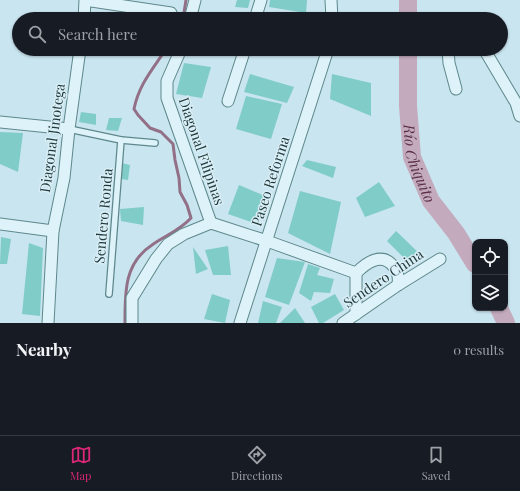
<!DOCTYPE html>
<meta charset="utf-8">
<style>
body{margin:0;font-family:"Playfair Display",serif;background:#242831;color:#f1f3f6}
.controls{position:absolute;right:12px;bottom:12px;display:grid;overflow:hidden;border-radius:8px;box-shadow:0 1px 3px #0004}
.controls button{width:36px;height:36px;display:grid;place-items:center;padding:0;border:0;border-bottom:1px solid #363941;background:#171b24;color:#f1f3f6;font:20px sans-serif}
.list{margin:0;padding:0;list-style:none}
h2{display:flex;justify-content:space-between;align-items:center;height:52px;margin:0;padding:0 16px;font-size:17px}
h2 small{font-size:13px;font-weight:400;color:#9ea1a6}
.icon{flex:none;width:22px;height:22px;fill:none;stroke:currentColor;stroke-width:2;stroke-linecap:round;stroke-linejoin:round}
.map{position:relative;flex:none;width:520px;height:323px;overflow:hidden}
.search{position:absolute;background:#171b24;box-shadow:0 1px 3px #0004;left:12px;right:12px;top:12px;height:44px;display:flex;align-items:center;gap:10px;box-sizing:border-box;padding:0 14px;border-radius:22px;color:#9ea1a6;font-size:15px}
.sheet{height:112px;background:#171b24}
nav{display:flex;justify-content:space-around;align-items:center;box-sizing:border-box;height:56px;border-top:1px solid #363941;background:#171b24;font-size:11px;color:#9ea1a6}
nav a{display:grid;justify-items:center;gap:2px}
nav .on{color:#db2777}
.map>svg:first-child{display:block}
.lines{fill:none;stroke-linecap:round;stroke-linejoin:round}
.stream{stroke:#927088;stroke-width:3}
.river{stroke:#c3aabd;stroke-width:18}
.building{fill:#80ccc9}
.service-casing{stroke:#5e888b;stroke-width:8}
.minor-casing{stroke:#5e888b;stroke-width:13}
.service{stroke:#ddf2f9;stroke-width:5.5}
.minor{stroke:#ddf2f9;stroke-width:11}
.labels{text-anchor:middle;dominant-baseline:central;stroke-width:3;stroke-linejoin:round;paint-order:stroke}
.street-label{font-size:14px;fill:#213b3c;stroke:#d9eef6}
.water-label{font-size:15px;font-style:italic;fill:#5b3047;stroke:#d9eef6}
</style>
<div class="map">
<svg width="520" height="323" viewBox="0 0 520 323">
<rect width="100%" height="100%" fill="#c9e5ef"/>
<g class="lines">
<g class="stream">
<polyline points="183,19 186,0"/>
<path d="M125,323C125,293 124,263 152,245C166,235 179,231 191,218L187,205L180,192L179,178L175,160L173,144L161,132L150,128L138,115L134,109C139,84 153,69 166,49"/>
</g>
<g class="river">
<polyline points="408,19 408,0"/>
<path id="s1" d="M408,49V106L412,157L431,201L456,233L475,264"/>
<polyline points="499,308 506,323"/>
</g>
</g>
<g class="building">
<polygon points="237,0 250,0 248,8 235,7"/>
<polygon points="270,0 307,0 306,13 269,7"/>
<polygon points="184,63 211,67 202,98 176,94"/>
<polygon points="250,74 294,87 287,103 244,92"/>
<polygon points="332,74 371,83 371,116 330,99"/>
<polygon points="246,96 282,104 271,139 236,129"/>
<polygon points="81,112 96,114 96,125 79,122"/>
<polygon points="109,118 122,118 118,131 106,130"/>
<polygon points="0,132 23,133 18,172 0,164"/>
<polygon points="307,160 336,167 333,178 302,166"/>
<polygon points="122,163 130,165 128,180 121,179"/>
<polygon points="379,182 395,206 365,217 356,198"/>
<polygon points="239,185 265,196 257,224 228,214"/>
<polygon points="300,191 341,202 330,254 288,233"/>
<polygon points="144,207 143,225 121,221 120,209"/>
<polygon points="396,231 422,256 409,263 387,241"/>
<polygon points="1,237 11,239 7,264 0,264"/>
<polygon points="29,243 43,248 40,316 22,314"/>
<polygon points="228,246 231,275 213,275 205,250"/>
<polygon points="193,247 208,269 196,274"/>
<polygon points="277,258 305,262 289,305 265,297"/>
<polygon points="308,264 320,268 317,275 334,279 330,293 314,292 311,301 299,293"/>
<polygon points="212,294 230,300 225,323 204,319"/>
<polygon points="335,294 344,310 323,323 319,323 311,307"/>
<polygon points="263,301 282,307 276,323 258,323"/>
<polygon points="295,308 305,323 280,323"/>
</g>
<g class="lines">
<g class="service-casing">
<g id="service">
<polyline points="69,129 121,140 155,143"/>
<polyline points="109,294 121,140"/>
</g>
</g>
<g class="minor-casing">
<g id="minor">
<polyline points="331,0 332,19"/>
<polyline points="84,19 85,0 171,13"/>
<polyline points="190,19 195,0"/>
<polyline points="255,19 261,0"/>
<polyline points="181,49 167,81 167,98 211,223"/>
<polyline points="448,49 449,63 456,89"/>
<polyline points="484,49 516,103 520,116"/>
<polyline points="228,101 245,49"/>
<polyline points="0,122 69,129"/>
<path d="M211,223L267,241L356,273C366,263 382,251 394,267C398,273 399,277 398,285"/>
<polyline points="0,224 53,231"/>
<polyline points="356,273 356,314"/>
<polyline points="48,323 53,231 64,178 69,129 80,49"/>
<polyline points="132,323 132,298 156,259 168,244 184,234 211,223"/>
<polyline points="240,323 328,49"/>
<polyline points="343,323 398,285 440,259"/>
</g>
</g>
<use href="#service" class="service"/>
<use href="#minor" class="minor"/>
</g>
<g class="labels">
<g class="street-label">
<text transform="translate(52 138) rotate(-82)">Diagonal Jinotega</text>
<text transform="translate(202 151) rotate(71)">Diagonal Filipinas</text>
<text transform="translate(270 181) rotate(-72)">Paseo Reforma</text>
<text transform="translate(103 216) rotate(-85)">Sendero Ronda</text>
<text transform="translate(383 278) rotate(-34)">Sendero China</text>
</g>
<g class="water-label">
<text stroke="none"><textPath href="#s1" startOffset="116">Río Chiquito</textPath></text>
</g>
</g>
</svg>
<div class="controls">
<button><svg class="icon" aria-label="locate" viewBox="0 0 24 24"><circle cx="12" cy="12" r="6"/><path d="M12 2v4M12 18v4M2 12h4M18 12h4"/></svg></button>
<button><svg class="icon" aria-label="layers" viewBox="0 0 24 24"><path d="M12 4l9 5-9 5-9-5zM3 14l9 5 9-5"/></svg></button>
</div>
<div class="search"><svg class="icon" aria-label="search" viewBox="0 0 24 24"><circle cx="10" cy="10" r="6"/><path d="M15 15l6 6"/></svg>Search here</div>
</div>
<section class="sheet">
<h2>Nearby<small>0 results</small></h2>
<ul class="list">
</ul>
</section>
<nav>
<a class="on"><svg class="icon" aria-label="map" viewBox="0 0 24 24"><path d="M3 6l6-2 6 2 6-2v14l-6 2-6-2-6 2zM9 4v14M15 6v14"/></svg>Map</a>
<a><svg class="icon" aria-label="directions" viewBox="0 0 24 24"><path d="M12 3l9 9-9 9-9-9zM9 14v-3h6M13 9l2 2-2 2"/></svg>Directions</a>
<a><svg class="icon" aria-label="saved" viewBox="0 0 24 24"><path d="M7 4h10v16l-5-4-5 4z"/></svg>Saved</a>
</nav>
